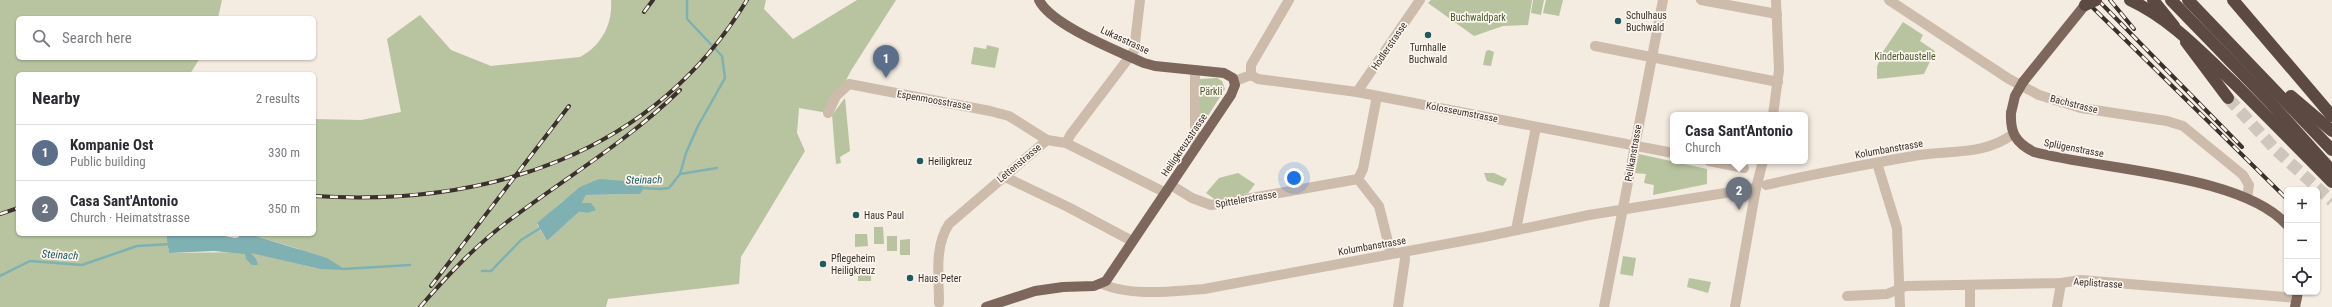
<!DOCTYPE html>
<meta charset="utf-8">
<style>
body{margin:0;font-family:"Roboto Condensed",sans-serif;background:#f7f7f7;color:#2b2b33}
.controls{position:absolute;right:12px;bottom:12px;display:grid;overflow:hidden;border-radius:6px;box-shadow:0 1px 3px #0004}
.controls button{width:36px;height:36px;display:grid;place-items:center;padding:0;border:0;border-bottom:1px solid #e1e1e2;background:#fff;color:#2b2b33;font:20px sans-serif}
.you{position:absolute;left:1294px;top:178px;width:14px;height:14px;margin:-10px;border:3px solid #fff;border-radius:50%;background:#1a73e8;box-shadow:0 0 0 6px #1a73e833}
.badge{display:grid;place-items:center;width:26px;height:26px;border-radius:50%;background:#7c3aed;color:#fff;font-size:13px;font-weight:700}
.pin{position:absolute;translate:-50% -33px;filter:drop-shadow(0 1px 2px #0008)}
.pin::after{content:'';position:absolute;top:21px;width:14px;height:12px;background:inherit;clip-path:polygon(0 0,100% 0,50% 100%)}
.popup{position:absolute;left:1670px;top:112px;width:138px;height:52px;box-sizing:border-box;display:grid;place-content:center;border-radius:6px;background:#fff;filter:drop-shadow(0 1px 3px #0005);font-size:13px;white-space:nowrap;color:#7c7c81}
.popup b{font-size:15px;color:#2b2b33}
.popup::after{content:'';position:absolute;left:50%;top:100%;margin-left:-8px;border:8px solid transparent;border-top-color:#fff}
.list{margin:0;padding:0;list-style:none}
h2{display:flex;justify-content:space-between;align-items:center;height:52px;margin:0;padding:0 16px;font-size:17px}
h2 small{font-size:13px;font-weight:400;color:#7c7c81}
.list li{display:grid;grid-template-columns:26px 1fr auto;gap:12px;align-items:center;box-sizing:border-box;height:56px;padding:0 16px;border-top:1px solid #e1e1e2}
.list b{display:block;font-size:15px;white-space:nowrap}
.list p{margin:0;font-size:13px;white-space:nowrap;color:#7c7c81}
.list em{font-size:13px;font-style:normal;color:#7c7c81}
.icon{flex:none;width:22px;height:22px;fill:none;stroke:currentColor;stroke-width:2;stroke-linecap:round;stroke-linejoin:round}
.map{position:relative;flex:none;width:2332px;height:307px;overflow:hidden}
.search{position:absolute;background:#fff;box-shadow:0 1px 3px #0004;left:16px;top:16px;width:300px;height:44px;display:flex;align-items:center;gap:10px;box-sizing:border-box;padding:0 14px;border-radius:6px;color:#7c7c81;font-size:15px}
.panel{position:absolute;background:#fff;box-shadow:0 1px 3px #0004;left:16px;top:72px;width:300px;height:164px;border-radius:6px}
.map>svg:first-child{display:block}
.green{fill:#b8c4a0;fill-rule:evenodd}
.water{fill:#7fb0b2}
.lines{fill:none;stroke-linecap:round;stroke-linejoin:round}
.stream{stroke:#7fb0b2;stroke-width:2.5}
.highway-tunnel{stroke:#cfc6bd;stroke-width:12;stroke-dasharray:12 6;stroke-linecap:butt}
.minor{stroke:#cdbbac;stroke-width:10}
.major{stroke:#7d675c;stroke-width:10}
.highway{stroke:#5c4a42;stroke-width:12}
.rail-casing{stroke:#3b302b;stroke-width:4}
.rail{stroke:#fbf5ee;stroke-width:2.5;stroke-dasharray:8;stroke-linecap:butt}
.major-bridge{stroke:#7d675c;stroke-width:10}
.highway-bridge{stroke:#5c4a42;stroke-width:12}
.poi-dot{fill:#1f5a5e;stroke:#fbf5ee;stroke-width:1.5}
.labels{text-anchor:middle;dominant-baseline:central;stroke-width:3.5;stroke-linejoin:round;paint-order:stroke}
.poi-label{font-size:10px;fill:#3b302b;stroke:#fbf5ee;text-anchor:start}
.park-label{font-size:10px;fill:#4a5a2e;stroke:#fbf5ee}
.street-label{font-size:10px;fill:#3b302b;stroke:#fbf5ee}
.water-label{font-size:11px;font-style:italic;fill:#1f5a5e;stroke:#fbf5ee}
</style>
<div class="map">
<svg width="2332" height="307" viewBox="0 0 2332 307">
<rect width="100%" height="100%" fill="#f4ebe1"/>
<g class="green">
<path d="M0,0H222L218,18H18V58H200L190,74H18V234H166L169,253L250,252L320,269L299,249L249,234H314V119L361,120L401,112L387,39L420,15L451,50L491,66L580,57C601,46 613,24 611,0H766L764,9L793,39L857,0H896L852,69L828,113L799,108L797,133L805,151L741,257L739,284L608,299L606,307H0ZM599,179L640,194L586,195L582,203L587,213L579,212L547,241L537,224L563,201Z"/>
<polygon points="1431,0 1532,0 1528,25 1503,26 1474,36 1428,3"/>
<polygon points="1533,0 1544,0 1541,15 1531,13"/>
<polygon points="1546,0 1563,0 1559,16 1543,13"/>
<polygon points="1903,22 1923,35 1920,41 1935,51 1924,74 1877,79 1877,67 1882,53"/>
<polygon points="987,45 999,48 995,68 971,64 974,47 986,49"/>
<polygon points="1489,50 1494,52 1491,66 1483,65 1486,51"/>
<polygon points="1217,78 1222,81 1225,89 1199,130 1200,79"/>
<polygon points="845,98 850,151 840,157 841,163 836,164 832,115"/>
<polygon points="1639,154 1707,169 1707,184 1653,195 1654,185 1644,183 1646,174 1635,173"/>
<polygon points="1238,173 1255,184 1248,193 1217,201 1206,193 1219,178"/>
<polygon points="1484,173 1494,173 1507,179 1503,186 1487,181"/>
<polygon points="874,227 883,227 884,244 874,244"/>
<polygon points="855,234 867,234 868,246 855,247"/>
<rect x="887" y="236" width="10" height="15"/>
<polygon points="910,239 910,255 900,255 900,240"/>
<polygon points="1623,256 1636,258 1633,276 1620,274"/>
<rect x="858" y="268" width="13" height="13"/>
<polygon points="1689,278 1711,282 1708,293 1687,287"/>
</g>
<g class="water">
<polygon points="599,179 639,182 644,188 640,194 586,195 582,203 591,203 596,210 587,213 579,212 547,241 537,223 580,187"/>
<polygon points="166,234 214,234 235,238 239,237 239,234 249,234 327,258 346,270 320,269 251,253 256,259 258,265 252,265 246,259 245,254 214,251 169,253"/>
</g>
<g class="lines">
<g class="stream">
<polyline points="680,174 717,168"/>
<polyline points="642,188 661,189 669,188 680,174 686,153 698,126 725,78 722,56 687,19 687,0"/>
<polyline points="343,269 410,265"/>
<polyline points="482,271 491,271 521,240 542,227"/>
<polyline points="0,276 30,261 82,265 137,246 171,244"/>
</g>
<polyline class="highway-tunnel" points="2228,98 2276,150 2332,201"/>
<g class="minor">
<polyline points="1701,0 1777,14"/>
<polyline points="1889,0 2009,79 2039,95 2081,108 2167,121 2183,126 2243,175 2249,185 2247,198"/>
<polyline points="1595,46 1778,82"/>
<polyline points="1195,70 1195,148"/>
<polyline points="1251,75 1258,79 1357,92 1673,153"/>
<polyline points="1251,75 1251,65 1289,0"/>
<polyline points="1235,81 1251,75"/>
<polyline points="1357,92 1420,0"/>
<polyline points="828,113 836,96 849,84 990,111 1009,116 1047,140 1066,143 1166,193"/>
<polyline points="1773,115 1779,70 1776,0"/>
<polyline points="1066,143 1071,134 1134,51 1140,0"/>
<polyline points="1709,161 1744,168"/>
<polyline points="1877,163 1897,228 1900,307"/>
<polyline points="1003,176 1068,207 1132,241"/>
<polyline points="1358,179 1379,206 1391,254"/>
<polyline points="1171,185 1192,198 1211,205 1358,179 1363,169 1377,96"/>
<path d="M1766,185C1817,173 1868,164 1919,155C1952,150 1985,155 2013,134"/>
<polyline points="1516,230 1536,127"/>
<path d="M1102,284C1133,297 1172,291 1204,289L1484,237L1589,215L1756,188"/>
<polyline points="1847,296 1887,294 1906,286 2061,283 2081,280 2297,298"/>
<path d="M939,303C939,276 934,247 949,224L1047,140"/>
<polyline points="1398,307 1405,259 1404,252"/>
<polyline points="1604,307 1663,0"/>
<polyline points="1735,307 1756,188 1763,161"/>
<polyline points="1970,307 1970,286"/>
<polyline points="2057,307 2061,283"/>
</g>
<g class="major">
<polyline points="2023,82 2085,5"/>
<path d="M2011,113C2010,133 2016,143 2034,152C2101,170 2242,174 2287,225"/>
<path d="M986,307L1035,291L1063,287L1094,286L1106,281L1231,95L1235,85L1233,78L1224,73L1155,66L1144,63C1118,51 1051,25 1039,0"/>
<polyline points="2295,307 2298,292"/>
</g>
<g class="highway">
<polyline points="2153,0 2174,26"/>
<polyline points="2171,0 2270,102 2332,171"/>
<polyline points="2188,0 2332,150"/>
<polyline points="2233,0 2332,116"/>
<polyline points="2186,42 2228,98"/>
<polyline points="2235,84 2332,182"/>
<polyline points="2291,96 2332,131"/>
</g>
<g class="rail-casing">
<g id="rail">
<polyline points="2085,0 2287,199"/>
<polyline points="2098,0 2242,147"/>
<polyline points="2110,0 2134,29"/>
<polyline points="644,12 653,0"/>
<path d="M314,196C487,207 653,155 747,0"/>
<polyline points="0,214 18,208"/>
<polyline points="431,286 569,106"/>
<path d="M420,307C447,276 474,247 507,222C565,178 627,142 680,90"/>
</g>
</g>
<use href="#rail" class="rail"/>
<polyline class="major-bridge" points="2011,113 2015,96 2023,82"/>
<g class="highway-bridge">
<path d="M2130,0C2171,19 2202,53 2235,84"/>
<polyline points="2085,5 2096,0"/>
</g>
</g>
<g class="poi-dot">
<circle cx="1618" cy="21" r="4"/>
<circle cx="1428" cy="35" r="4"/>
<circle cx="920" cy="161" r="4"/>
<circle cx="856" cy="215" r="4"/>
<circle cx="823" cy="264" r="4"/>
<circle cx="910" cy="278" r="4"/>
</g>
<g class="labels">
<g class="poi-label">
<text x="1626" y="15">Schulhaus<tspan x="1626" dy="12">Buchwald</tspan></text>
<text x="1428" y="47" text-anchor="middle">Turnhalle<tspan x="1428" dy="12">Buchwald</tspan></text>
<text x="928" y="161">Heiligkreuz</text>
<text x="864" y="215">Haus Paul</text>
<text x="831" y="258">Pflegeheim<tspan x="831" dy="12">Heiligkreuz</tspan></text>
<text x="918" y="278">Haus Peter</text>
</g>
<g class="park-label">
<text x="1478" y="17">Buchwaldpark</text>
<text x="1905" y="56">Kinderbaustelle</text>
<text x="1211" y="91">Pärkli</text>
</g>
<g class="street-label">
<text transform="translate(1125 40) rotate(25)">Lukasstrasse</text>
<text transform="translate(1389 46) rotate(-56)">Hodlerstrasse</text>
<text transform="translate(934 100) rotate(10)">Espenmoosstrasse</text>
<text transform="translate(2074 104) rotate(14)">Bachstrasse</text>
<text transform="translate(1462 112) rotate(11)">Kolosseumstrasse</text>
<text transform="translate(1184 145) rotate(-56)">Heiligkreuzstrasse</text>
<text transform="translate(2074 148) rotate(11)">Splügenstrasse</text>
<text transform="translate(1889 149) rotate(-10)">Kolumbanstrasse</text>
<text transform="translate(1633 153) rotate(-80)">Pelikanstrasse</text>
<text transform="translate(1019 163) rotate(-40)">Lettenstrasse</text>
<text transform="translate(1246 199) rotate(-10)">Spittelerstrasse</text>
<text transform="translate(1372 246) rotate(-10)">Kolumbanstrasse</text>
<text transform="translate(2098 283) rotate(4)">Aeplistrasse</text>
</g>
<g class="water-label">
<text transform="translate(644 180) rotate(-1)">Steinach</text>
<text transform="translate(60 255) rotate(3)">Steinach</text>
</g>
</g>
</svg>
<div class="controls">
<button>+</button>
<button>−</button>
<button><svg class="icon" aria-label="locate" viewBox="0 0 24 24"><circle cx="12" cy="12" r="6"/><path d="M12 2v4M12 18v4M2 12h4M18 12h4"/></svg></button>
</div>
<div class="you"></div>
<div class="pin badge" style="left:886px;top:78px;background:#5c6f8a">1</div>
<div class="pin badge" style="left:1739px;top:210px;background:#6b7280">2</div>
<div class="popup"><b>Casa Sant'Antonio</b>Church</div>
<div class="search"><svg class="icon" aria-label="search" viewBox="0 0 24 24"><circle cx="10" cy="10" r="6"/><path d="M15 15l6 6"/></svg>Search here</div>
<section class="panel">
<h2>Nearby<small>2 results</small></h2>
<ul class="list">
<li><span class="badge" style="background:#5c6f8a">1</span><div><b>Kompanie Ost</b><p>Public building</p></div><em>330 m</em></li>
<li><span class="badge" style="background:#6b7280">2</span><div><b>Casa Sant'Antonio</b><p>Church · Heimatstrasse</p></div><em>350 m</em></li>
</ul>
</section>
</div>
